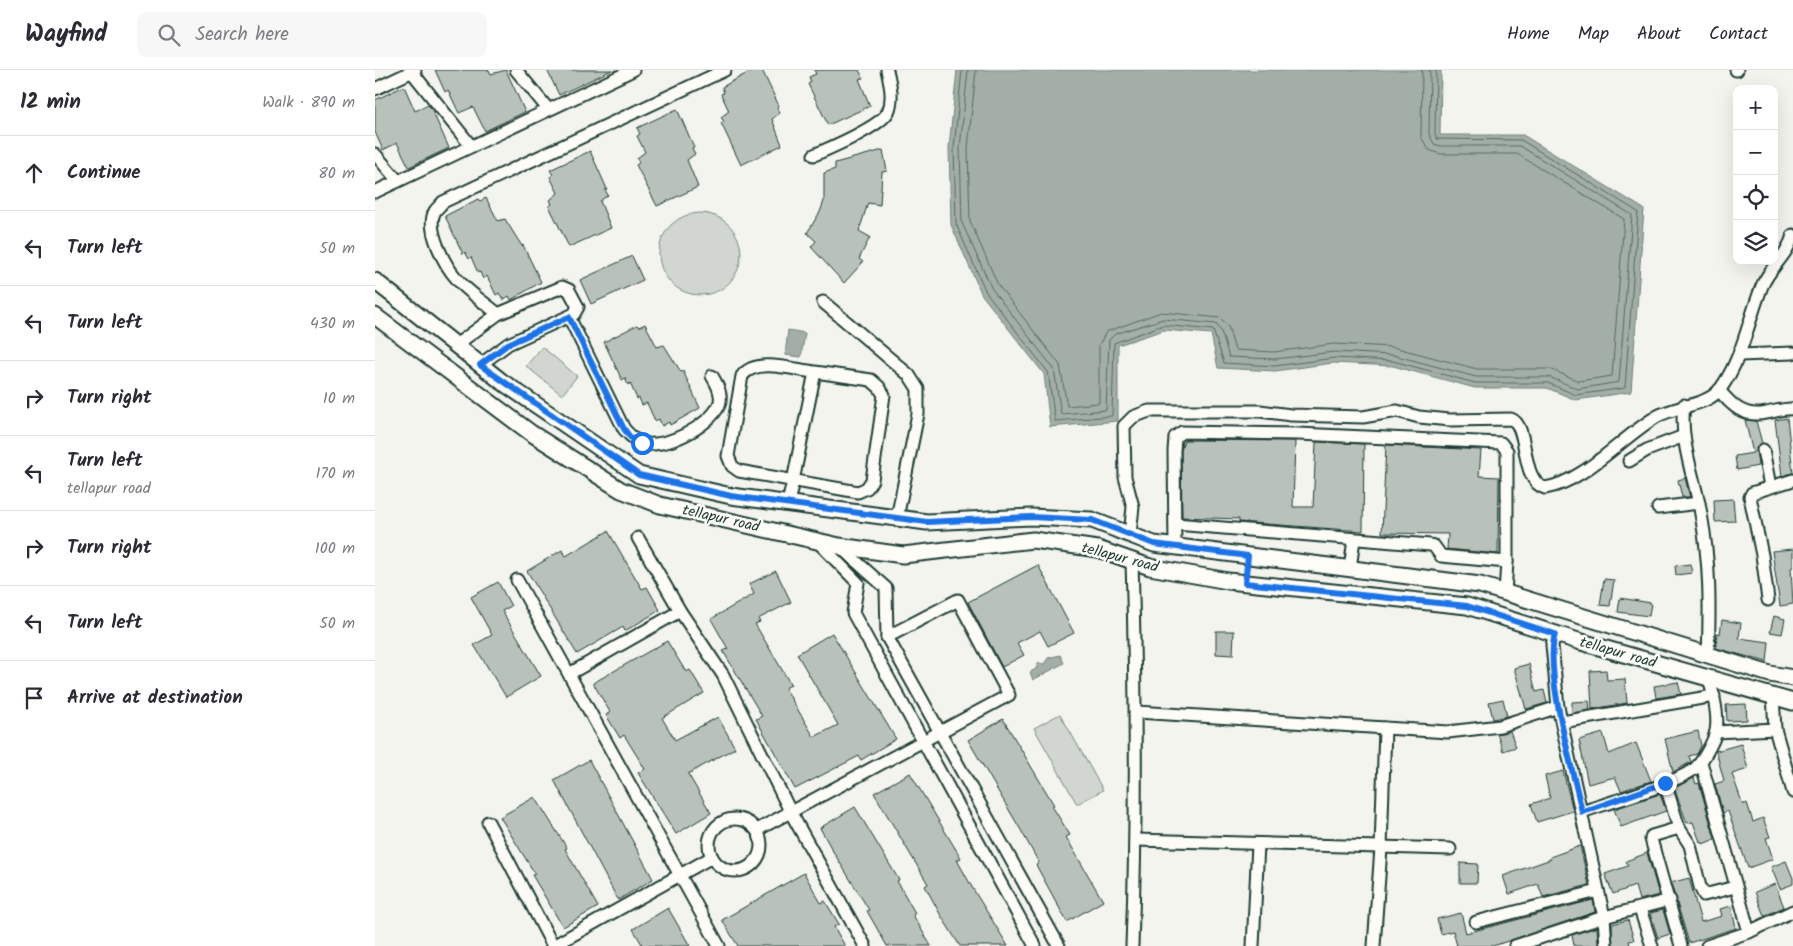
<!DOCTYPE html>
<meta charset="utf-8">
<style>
body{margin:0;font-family:Kalam,sans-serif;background:#f7f7f7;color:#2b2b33}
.controls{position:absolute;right:15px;top:15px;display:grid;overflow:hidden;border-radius:10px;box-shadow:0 5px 20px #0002}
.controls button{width:45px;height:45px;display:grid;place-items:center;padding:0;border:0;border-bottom:1px solid #e1e1e2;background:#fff;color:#2b2b33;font:25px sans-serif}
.stop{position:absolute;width:15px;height:15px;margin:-11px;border:4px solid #1a73e8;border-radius:50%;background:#fff}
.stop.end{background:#1a73e8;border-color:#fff;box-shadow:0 1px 5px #0008}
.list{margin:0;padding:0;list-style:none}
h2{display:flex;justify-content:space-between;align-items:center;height:65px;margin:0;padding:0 20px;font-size:21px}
h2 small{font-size:16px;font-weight:400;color:#7c7c81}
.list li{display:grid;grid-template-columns:32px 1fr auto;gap:15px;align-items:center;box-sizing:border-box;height:75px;padding:0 20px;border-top:1px solid #e1e1e2}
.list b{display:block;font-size:19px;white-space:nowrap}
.list p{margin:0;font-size:16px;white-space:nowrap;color:#7c7c81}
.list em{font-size:16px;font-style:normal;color:#7c7c81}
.icon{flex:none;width:28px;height:28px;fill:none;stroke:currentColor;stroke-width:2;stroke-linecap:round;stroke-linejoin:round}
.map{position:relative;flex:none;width:1418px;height:876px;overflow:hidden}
header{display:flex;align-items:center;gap:30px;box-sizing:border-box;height:70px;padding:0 25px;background:#fff;border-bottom:1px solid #e1e1e2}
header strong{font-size:24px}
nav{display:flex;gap:28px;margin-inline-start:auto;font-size:18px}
.search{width:350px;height:45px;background:#f7f7f7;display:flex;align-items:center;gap:12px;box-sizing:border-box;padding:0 18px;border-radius:10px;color:#7c7c81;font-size:19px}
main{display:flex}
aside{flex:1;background:#fff}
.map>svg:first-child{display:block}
.green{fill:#d1d6d1;stroke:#788a82}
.water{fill:#a3aea7;stroke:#6e8179}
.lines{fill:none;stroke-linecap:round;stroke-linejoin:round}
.shore{stroke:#546a62;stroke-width:1}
.building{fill:#b9c1bb;stroke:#1f3d34}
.street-casing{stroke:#1f3d34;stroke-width:15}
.secondary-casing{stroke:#1f3d34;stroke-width:19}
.street{stroke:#fdfcf7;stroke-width:11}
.secondary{stroke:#fdfcf7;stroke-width:15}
.route{stroke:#1a73e8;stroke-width:6}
.labels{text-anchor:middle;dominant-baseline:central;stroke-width:5;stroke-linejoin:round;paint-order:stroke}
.street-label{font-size:15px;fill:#1f3d34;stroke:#fdfcf7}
</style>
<header>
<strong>Wayfind</strong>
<div class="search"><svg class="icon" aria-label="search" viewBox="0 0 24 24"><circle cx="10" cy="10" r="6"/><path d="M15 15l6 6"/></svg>Search here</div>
<nav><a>Home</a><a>Map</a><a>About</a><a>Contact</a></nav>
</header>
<main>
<aside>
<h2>12 min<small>Walk · 890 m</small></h2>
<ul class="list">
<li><svg class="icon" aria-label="ahead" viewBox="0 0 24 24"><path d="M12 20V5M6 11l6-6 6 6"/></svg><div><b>Continue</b></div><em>80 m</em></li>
<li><svg class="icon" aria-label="left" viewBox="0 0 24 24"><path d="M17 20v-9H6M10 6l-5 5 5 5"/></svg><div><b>Turn left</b></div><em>50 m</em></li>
<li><svg class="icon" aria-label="left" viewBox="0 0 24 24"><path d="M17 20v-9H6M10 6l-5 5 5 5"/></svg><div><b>Turn left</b></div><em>430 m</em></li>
<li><svg class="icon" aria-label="right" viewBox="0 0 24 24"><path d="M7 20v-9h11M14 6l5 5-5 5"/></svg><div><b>Turn right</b></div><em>10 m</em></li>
<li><svg class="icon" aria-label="left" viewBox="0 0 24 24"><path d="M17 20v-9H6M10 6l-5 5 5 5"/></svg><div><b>Turn left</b><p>tellapur road</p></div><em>170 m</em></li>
<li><svg class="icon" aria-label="right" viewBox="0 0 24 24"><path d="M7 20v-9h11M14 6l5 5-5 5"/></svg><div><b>Turn right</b></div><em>100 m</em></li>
<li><svg class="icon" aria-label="left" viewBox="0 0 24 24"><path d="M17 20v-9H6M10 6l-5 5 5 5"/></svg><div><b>Turn left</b></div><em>50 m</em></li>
<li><svg class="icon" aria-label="arrive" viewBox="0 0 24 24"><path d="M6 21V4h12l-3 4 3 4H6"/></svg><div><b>Arrive at destination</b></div></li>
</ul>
</aside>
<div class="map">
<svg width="1418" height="876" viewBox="0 0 1418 876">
<rect width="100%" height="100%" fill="#f4f4ef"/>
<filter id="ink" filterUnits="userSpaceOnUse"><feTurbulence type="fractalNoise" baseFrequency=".02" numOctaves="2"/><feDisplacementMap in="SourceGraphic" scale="10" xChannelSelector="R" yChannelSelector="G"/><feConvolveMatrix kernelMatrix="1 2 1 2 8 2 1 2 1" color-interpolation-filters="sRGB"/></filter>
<g filter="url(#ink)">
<g class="green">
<circle cx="325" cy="184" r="41"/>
<polygon points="167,277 202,306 187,325 151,296"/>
<polygon points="685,644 728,720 702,734 659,658"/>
</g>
<g class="water">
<polygon points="582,0 1066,0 1065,65 1148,65 1269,139 1256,322 1201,330 1172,318 1100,318 1018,296 958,293 900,301 843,298 836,264 789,260 743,275 743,351 675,357 669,304 607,225 576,155 574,77"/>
<polygon points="413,260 430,263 426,287 410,285"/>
<polygon points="685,585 689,593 658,610 655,602 661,599 663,593 669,594 673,588"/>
</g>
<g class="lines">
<g class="shore">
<polyline points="587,0 579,78 581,154 611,222 673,302 680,351 737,346 739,273 788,255 838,260 849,293 900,296 959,288 1018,291 1100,313 1173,313 1201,325 1250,318 1263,142 1146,70 1062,69 1060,64 1061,0"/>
<polyline points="593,0 585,78 587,153 617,219 679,299 686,344 731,340 734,270 740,264 788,249 841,254 846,261 854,287 900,289 959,282 1018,285 1101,307 1174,307 1203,319 1244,312 1257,145 1145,76 1066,76 1059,74 1054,64 1055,0"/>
<polyline points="601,0 593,78 595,151 623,215 685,295 692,336 724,333 724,275 731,262 786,242 845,248 853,256 860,280 899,282 959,274 1018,277 1102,299 1175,299 1204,311 1237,306 1249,149 1142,84 1065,84 1054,80 1046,67 1047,0"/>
</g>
</g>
<g class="building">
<polygon points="60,0 114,0 116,4 131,0 150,42 110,61 98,37 84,43 73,20 70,22"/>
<polygon points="172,0 237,0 184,25"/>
<polygon points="378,0 387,0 404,36 402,37 405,43 397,49 407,75 366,95 346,53 349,52 346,47 354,41 346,24 349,23 347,17"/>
<polygon points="439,0 484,0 488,8 484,9 495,36 453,55 433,14 436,12 434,7 441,4"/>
<polygon points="29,16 40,41 53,35 56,38 74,78 34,97 22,73 8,80 0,62 0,30"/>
<polygon points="302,39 319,77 317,78 320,84 312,90 323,117 282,136 261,95 264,93 262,88 270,82 262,66 265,64 262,58"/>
<polygon points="508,80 512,101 507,102 505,135 493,133 484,161 495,167 484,189 488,192 469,213 436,177 441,171 432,163 445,142 449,131 449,103 460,99 460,93"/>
<polygon points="215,81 232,119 230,120 233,125 225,131 236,158 194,177 174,136 177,134 175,130 183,123 175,107 178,105 175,100"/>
<polygon points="111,128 123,151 130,149 143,170 147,176 148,175 166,212 136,230 134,226 128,230 124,223 121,225 112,206 108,209 105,202 103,203 96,187 94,189 90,182 88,184 70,146 103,129 105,131"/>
<polygon points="257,186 268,210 216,234 205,210"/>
<polygon points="270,254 282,277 289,275 306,302 308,301 325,338 295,355 294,352 287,356 284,349 280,351 272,333 267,335 264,328 262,329 255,313 253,315 250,308 247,310 229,272 262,255 264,257"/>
<polygon points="1412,348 1418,403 1407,406 1400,350"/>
<polygon points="1370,350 1381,351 1387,373 1381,378 1383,396 1362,400 1360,386 1378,383"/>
<polygon points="809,370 920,371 918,437 938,437 941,372 989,374 988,461 864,452 864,449 807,447 806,381"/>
<polygon points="1011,375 1106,380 1104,406 1124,407 1123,484 1072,479 1073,464 1007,463"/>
<polygon points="1310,408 1315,427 1307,427 1303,410"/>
<polygon points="1358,429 1360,451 1340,452 1339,430"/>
<polygon points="233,461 267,519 272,517 285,540 250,561 248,557 202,584 152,501 187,480 191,486"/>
<polygon points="1418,479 1418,497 1416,498 1418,534 1405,536 1397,481"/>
<polygon points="1315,494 1317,503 1301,505 1300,496"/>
<polygon points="663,495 699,563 673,576 665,561 642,573 649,585 627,597 593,532"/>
<polygon points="401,501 416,532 383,549 385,552 380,554 416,615 410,618 439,667 463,655 422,584 457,563 521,669 486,690 484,686 420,719 381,649 387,646 348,581 353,579 336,549 379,524 374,514"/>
<polygon points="1229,509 1239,510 1235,536 1225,535"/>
<polygon points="123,512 136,536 127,541 166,606 131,627 99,575 117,565 96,527"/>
<polygon points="1245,528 1276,533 1274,546 1243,542"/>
<polygon points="1399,546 1410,549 1407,564 1395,562"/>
<polygon points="1347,550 1366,553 1364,568 1394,572 1392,592 1341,578 1342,563 1345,564"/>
<polygon points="841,561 859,561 858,585 841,584"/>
<polygon points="292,571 311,602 315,600 329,623 287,648 300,670 343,647 360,678 313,704 336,743 301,764 263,703 270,699 249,665 245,668 231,645 235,642 218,613"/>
<polygon points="1154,594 1161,622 1169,620 1172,633 1151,639 1139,598"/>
<polygon points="1231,600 1232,610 1250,609 1252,633 1217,639 1215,601"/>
<polygon points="1303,612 1306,624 1281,628 1279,616"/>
<polygon points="1128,629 1132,646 1118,649 1114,632"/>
<polygon points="1214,631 1215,640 1197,643 1197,632"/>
<polygon points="1371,634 1372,650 1352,651 1351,635"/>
<polygon points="628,649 679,735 677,736 695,765 691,767 728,831 692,852 661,795 664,793 647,762 593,670"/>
<polygon points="1135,661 1141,677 1128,681 1122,664"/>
<polygon points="1323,661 1326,676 1322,684 1314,686 1316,692 1298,702 1290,669"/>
<polygon points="1228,663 1234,684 1261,673 1276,711 1246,721 1240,707 1213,714 1204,670"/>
<polygon points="1366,674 1373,699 1357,704 1368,735 1372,733 1378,752 1388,748 1395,767 1391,768 1398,789 1373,798 1353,741 1348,743 1340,714 1349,711 1341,681"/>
<polygon points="214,690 278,809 243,830 179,710"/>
<polygon points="1188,701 1198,741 1162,752 1156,734 1175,728 1170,706"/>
<polygon points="535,703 586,788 582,790 598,819 633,876 585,876 565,844 550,816 553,814 499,723"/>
<polygon points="1319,708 1321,714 1324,713 1340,769 1328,774 1327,771 1325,772 1318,752 1312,753 1299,718"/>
<polygon points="1285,724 1291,741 1246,757 1239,739"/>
<polygon points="160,727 192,778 190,779 223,837 188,857 157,805 160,804 125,747"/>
<polygon points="480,737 524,810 522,811 540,843 538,845 556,876 512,876 492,841 494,840 459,783 445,758"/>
<polygon points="1205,776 1214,815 1168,827 1163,814 1134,824 1128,806 1176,789 1175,787"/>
<polygon points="1272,783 1284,825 1264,830 1260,816 1238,824 1230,804 1253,796 1251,791"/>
<polygon points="1411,791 1418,808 1418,814 1405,819 1396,797"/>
<polygon points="1085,793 1103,794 1102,813 1085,813"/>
<polygon points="429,803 446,833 450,831 464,854 459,857 470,876 363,876 347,850"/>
<polygon points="1314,808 1326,852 1347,846 1345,839 1356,836 1361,858 1314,873 1296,813"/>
<polygon points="1400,814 1409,837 1389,846 1380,822"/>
<polygon points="1218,830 1220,842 1118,876 1082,876 1078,861 1066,864 1062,849 1086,843 1091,863"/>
<polygon points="293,838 315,876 268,876 258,859"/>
<polygon points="1288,840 1295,864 1283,868 1275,843"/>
<polygon points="1253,850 1259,870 1254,871 1255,876 1238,876 1237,854"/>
<polygon points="1222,857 1223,876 1199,876 1197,865"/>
</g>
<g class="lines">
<g class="street-casing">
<g id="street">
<polyline points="141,0 173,39"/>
<polyline points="1361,0 1362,0"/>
<polyline points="37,2 96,76"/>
<polyline points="0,19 40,0"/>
<polyline points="0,84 23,111"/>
<path d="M439,85C455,78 505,57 513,42C519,29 515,13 512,0"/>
<polyline points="0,122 258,0"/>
<polyline points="448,232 534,305 543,319 543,344 522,448"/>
<path d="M123,244C110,233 93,222 82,209C70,196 50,158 60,141C62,138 66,135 68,132L350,0"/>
<path d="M194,247L249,359C254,364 259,371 267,373C289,380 335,356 344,335C348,326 342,314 337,306"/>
<polyline points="81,275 123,244 187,217 194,220 203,237 199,244 133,274 105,295"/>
<polyline points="1365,285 1418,283"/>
<path d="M1344,320C1356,335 1369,348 1391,343C1399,342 1409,338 1418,339"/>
<path d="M1309,335C1304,371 1320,409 1326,444C1335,493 1335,536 1333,585"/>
<polyline points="1388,380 1395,416"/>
<polyline points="1254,391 1272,380 1309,366"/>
<path d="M413,433L418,411L440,302L496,310L504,317L509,325L497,410L492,418L483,422L364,401L357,396L353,386L367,306C381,287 419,300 440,302"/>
<polyline points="1283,438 1324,433"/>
<polyline points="800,454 1055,475 1059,476 1066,486 1132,492"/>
<path d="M755,464L758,437L750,407L749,356L758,347L774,341H885L916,345L988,347L1022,341L1044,347L1075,350L1136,349C1155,356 1144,410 1170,418C1209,412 1247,367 1281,347C1301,335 1332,337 1346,318C1368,287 1373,251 1387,216C1395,197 1413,185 1418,165"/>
<polyline points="263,468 305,541 348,605 416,743 490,876"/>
<polyline points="442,471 483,513 478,543 660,876"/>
<polyline points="464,476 511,518 512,567 684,876"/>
<polyline points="800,476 799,381 800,367 807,362 923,364 1126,373 1132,381 1132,492 1130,523"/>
<polyline points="975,499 979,469"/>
<polyline points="142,510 344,876"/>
<polyline points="1393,530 1387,485 1375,427 1377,423 1418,410"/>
<polyline points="1180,564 1177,575 1183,637 1229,847 1231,876"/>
<polyline points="194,604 305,541"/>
<polyline points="1398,626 1400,659 1418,722"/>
<polyline points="762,642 1073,662 1125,656 1183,637"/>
<polyline points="1187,652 1339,626"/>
<polyline points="1341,662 1400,659"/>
<polyline points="1326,692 1374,862"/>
<polyline points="1290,713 1304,758"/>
<path d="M1207,742C1237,731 1292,717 1318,700C1326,695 1339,671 1341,661C1344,645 1338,624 1334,608"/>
<circle cx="360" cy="775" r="26"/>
<polyline points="113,752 178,876 337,787"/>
<polyline points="382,760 634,625 583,530 512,567"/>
<polyline points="761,770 1075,779"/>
<polyline points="1265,839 1277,876"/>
<polyline points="1101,852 1223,821"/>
<path d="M757,876C762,747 761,620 757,491"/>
<polyline points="878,876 883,774"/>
<polyline points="999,876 1006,778 1010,658"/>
<polyline points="1140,876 1229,847 1295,830"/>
<polyline points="1306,876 1276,769 1277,766 1304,758 1315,775 1325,817 1329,825 1360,817"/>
<polyline points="1332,876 1374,862 1418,841"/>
</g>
</g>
<g class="secondary-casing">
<g id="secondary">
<polyline points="0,211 126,311 264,405 356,426 552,452 656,447 717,450 779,474 1105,515 1395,604 1418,608"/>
<polyline points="0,246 156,363 246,420 285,435 464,476 528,485 658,470 723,479 775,497 853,511 1092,536 1203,571 1418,632"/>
</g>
</g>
<use href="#street" class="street"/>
<use href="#secondary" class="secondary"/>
</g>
</g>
<g class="lines" filter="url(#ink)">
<path class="route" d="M267,373L255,367L249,359L194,247L133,274L105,295L264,405L356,426L552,452L656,447L717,450L779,474L873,486L870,513L1092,536L1180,564C1169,602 1198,700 1207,742L1290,713"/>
</g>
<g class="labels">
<g class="street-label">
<text transform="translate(346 449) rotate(13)">tellapur road</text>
<text transform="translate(745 488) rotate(15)">tellapur road</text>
<text transform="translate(1243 583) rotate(16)">tellapur road</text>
</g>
</g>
</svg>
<div class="controls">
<button>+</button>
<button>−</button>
<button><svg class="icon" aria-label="locate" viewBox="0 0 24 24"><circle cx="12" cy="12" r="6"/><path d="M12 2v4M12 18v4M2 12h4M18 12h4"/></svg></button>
<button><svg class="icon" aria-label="layers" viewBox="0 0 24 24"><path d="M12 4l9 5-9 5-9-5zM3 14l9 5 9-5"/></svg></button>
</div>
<div class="stop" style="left:267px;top:373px"></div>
<div class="stop end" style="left:1290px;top:713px"></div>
</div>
</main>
